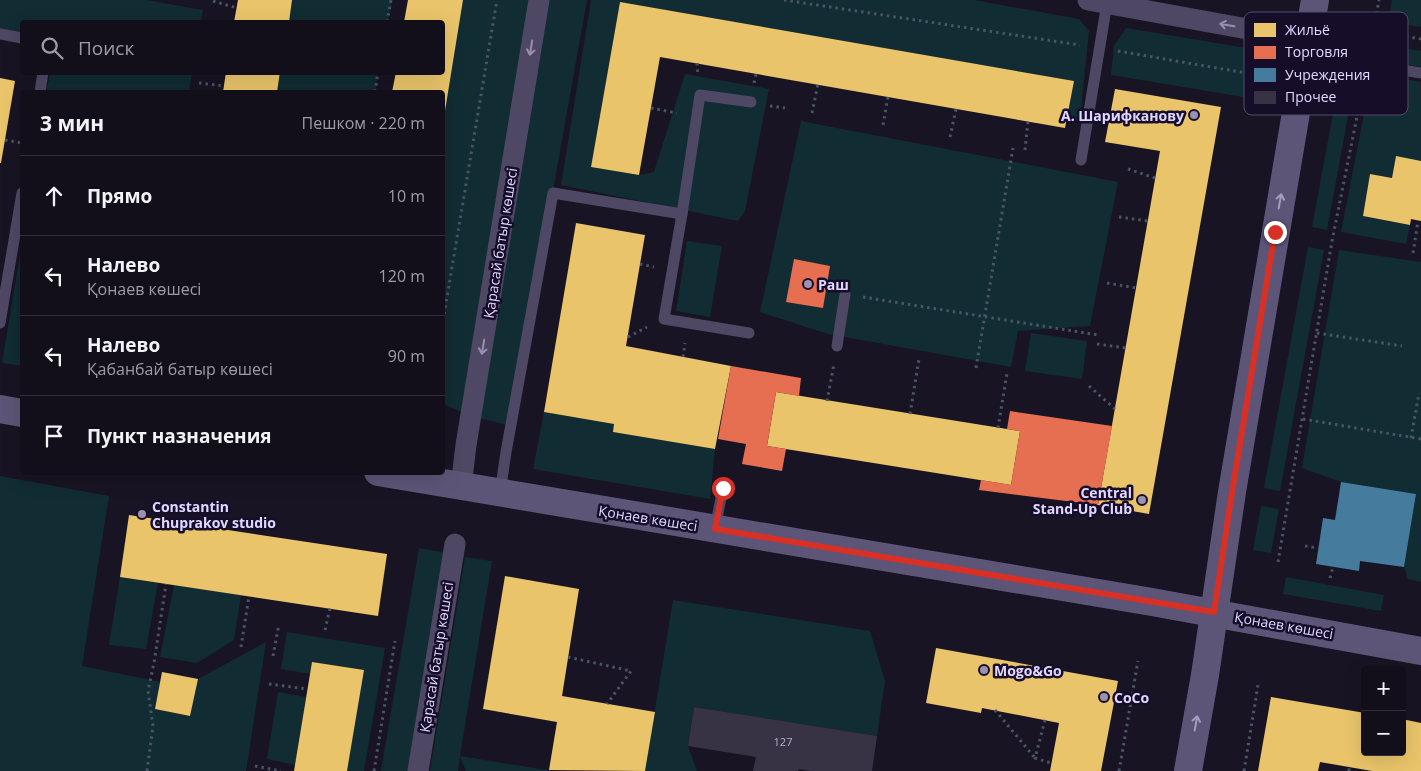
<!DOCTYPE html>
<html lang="ru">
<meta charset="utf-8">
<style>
body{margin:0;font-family:"Open Sans",sans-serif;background:#1c1823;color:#f1f3f6}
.controls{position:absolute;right:15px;bottom:15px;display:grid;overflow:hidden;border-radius:5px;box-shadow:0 5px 20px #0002}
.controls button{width:45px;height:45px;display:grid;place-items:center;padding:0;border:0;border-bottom:1px solid #322f39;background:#130f1a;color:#f1f3f6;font:25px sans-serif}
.stop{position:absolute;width:15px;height:15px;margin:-11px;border:4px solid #d93025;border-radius:50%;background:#fff}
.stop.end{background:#d93025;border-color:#fff;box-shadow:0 1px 5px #0008}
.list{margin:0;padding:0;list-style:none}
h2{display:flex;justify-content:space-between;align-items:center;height:65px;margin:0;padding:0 20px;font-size:21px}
h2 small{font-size:16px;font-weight:400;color:#9d9ca2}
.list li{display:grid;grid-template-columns:32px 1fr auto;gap:15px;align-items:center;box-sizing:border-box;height:80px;padding:0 20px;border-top:1px solid #322f39}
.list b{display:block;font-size:19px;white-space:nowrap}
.list p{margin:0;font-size:16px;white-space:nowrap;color:#9d9ca2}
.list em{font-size:16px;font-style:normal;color:#9d9ca2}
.icon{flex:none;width:28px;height:28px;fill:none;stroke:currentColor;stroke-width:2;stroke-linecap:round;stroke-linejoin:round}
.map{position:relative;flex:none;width:1421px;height:771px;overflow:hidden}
.search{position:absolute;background:#130f1a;box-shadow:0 5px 20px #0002;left:20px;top:20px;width:425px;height:55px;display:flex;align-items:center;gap:12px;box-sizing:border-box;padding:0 18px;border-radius:5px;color:#9d9ca2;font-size:19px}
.panel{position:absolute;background:#130f1a;box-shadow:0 5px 20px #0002;left:20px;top:90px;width:425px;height:385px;border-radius:5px}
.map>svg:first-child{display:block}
.green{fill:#112c32}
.homes{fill:#e9c46a}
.shops{fill:#e76f51}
.public{fill:#457b9d}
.building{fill:#383245}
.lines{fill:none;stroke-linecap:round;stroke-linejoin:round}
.path{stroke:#495466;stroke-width:3;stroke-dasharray:2.5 4;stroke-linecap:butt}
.lane{stroke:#4e4864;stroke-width:11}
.street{stroke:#4e4864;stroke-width:21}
.secondary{stroke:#5c5577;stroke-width:28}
.oneway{stroke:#988fb2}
.oneway2{stroke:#a59cc2}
.route{stroke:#d93025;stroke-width:6}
.poi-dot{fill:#9b92b2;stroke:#160e29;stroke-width:2}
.labels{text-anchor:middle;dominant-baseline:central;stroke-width:5;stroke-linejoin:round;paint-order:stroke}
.number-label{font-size:11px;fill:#b7add0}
.poi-label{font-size:14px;font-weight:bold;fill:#e1d6ff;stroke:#160e29;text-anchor:start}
.street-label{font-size:14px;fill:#e1d6ff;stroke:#160e29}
.key{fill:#160e29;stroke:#534a69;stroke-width:1}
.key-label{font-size:14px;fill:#e1d6ff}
</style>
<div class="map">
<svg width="1421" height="771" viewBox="0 0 1421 771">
<rect width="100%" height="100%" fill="#191423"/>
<g class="green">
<polygon points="0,0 146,0 203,10 201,22 22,22 22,32 0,29"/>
<polygon points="292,0 392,0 388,22 289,22"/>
<polygon points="463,0 587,0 511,426 471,416 443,404 443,123"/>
<polygon points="591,0 974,0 1079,19 1089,31 1080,120 1067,121 1073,81 620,2 591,167 639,175 654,172 685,74 769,89 745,211 738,221 561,185"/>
<polygon points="1392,0 1421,0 1421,27 1388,22"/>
<polygon points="1126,28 1258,50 1249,98 1111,75 1114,46"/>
<polygon points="1378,44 1421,51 1421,67 1375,59"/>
<polygon points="1341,70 1356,73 1327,230 1312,227"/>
<polygon points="50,73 50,72 192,73 189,92 46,92"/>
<polygon points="280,73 378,73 375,92 277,92"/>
<polygon points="1372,73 1421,82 1421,161 1396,157 1392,178 1370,174 1363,216 1410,225 1406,244 1341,232"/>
<polygon points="801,121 1118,182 1090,326 1018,331 1011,367 828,334 760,312"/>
<polygon points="687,241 722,246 710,317 676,311"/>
<polygon points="22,242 22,366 2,363"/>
<polygon points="1308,247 1324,250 1280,491 1264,488"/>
<polygon points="1339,250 1421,262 1421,582 1408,579 1404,567 1416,494 1341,482 1302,468"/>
<polygon points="1031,333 1087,341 1082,379 1025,371"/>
<polygon points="544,412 614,424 613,432 715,449 710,499 533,469"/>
<polygon points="0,476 109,496 82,666 161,682 155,709 190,716 198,679 266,642 246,771 0,771"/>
<polygon points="1261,506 1279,509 1271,553 1253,550"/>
<polygon points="419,548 446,553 408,771 381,771"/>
<polygon points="465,557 492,561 460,756 552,771 466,771 460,757 458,771 430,771"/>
<polygon points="120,577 158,583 146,649 109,645"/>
<polygon points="1286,577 1384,595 1381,611 1283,594"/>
<polygon points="174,585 241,595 234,640 197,663 160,657"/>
<polygon points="673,600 870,631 885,681 877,736 694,707 688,746 697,771 645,771"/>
<polygon points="287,632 385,648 364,771 347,771 363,670 312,662 310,674 281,669"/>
<polygon points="278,692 306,697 295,765 267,759"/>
</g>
<g class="homes">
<polygon points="238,0 292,0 289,22 234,22"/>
<polygon points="408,0 463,0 444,117 442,92 392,92 396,72 442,72 442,22 404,22"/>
<polygon points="620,2 1074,81 1065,128 660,57 639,175 591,167"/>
<polygon points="226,72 280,72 277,92 223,92"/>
<polygon points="0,78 15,81 1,163 0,163"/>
<polygon points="1115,89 1221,107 1149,514 1098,505 1160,151 1105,142"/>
<polygon points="1396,156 1421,161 1421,221 1411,219 1410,225 1363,216 1370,174 1392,178"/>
<polygon points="576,223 645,235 626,346 731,366 715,449 613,432 614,424 544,412"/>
<polygon points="776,392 1020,431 1011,485 767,446"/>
<polygon points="129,515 387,554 378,616 120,577"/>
<polygon points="505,576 579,589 562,696 655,712 645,771 549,770 557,722 483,709"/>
<polygon points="936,648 1118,681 1101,771 1050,771 1059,723 982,708 981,713 926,703"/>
<polygon points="312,662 364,670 347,771 294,771"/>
<polygon points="162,672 198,679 190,716 155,709"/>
<polygon points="1271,697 1365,713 1365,752 1402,752 1402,719 1421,723 1421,771 1372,771 1320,762 1318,771 1258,771"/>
</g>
<g class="shops">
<polygon points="794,259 830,266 823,308 786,302"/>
<polygon points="731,366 801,378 799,396 776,392 767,446 786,449 782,471 742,464 746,444 718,439"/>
<polygon points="1010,411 1112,426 1098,505 979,490 981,480 1011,485 1020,431 1007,429"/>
</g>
<polygon class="public" points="1341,482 1416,494 1404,567 1360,561 1359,571 1316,564 1323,518 1335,520"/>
<polygon class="building" points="694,707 877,736 872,771 811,771 799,769 798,771 753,771 756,757 688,746"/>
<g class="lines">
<g class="path">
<polyline points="784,0 1080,45"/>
<polyline points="213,1 237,8"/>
<polyline points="387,22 391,0"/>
<polyline points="1374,31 1421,39"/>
<polyline points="1371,46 1379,0"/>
<polyline points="1118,51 1246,73"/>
<polyline points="697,63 698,75"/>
<polyline points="199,83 224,86"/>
<polyline points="754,83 756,74"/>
<polyline points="375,92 378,72"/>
<polyline points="770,106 785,108"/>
<polyline points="651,108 677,113"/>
<polyline points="812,113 818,84"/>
<polyline points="883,125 888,97"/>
<polyline points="950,137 956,109"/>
<polyline points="5,140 22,143"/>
<polyline points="1025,150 1028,121"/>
<polyline points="1128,169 1155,178"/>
<polyline points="1119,217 1148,221"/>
<polyline points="1413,253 1418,221"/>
<polyline points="640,264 654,267"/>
<polyline points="1107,283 1136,288"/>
<polyline points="863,297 1098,335"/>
<polyline points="442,327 497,0"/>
<polyline points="1317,333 1402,346"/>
<polyline points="628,337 647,327"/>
<polyline points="1097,344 1126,348"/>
<polyline points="683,357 685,343"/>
<polyline points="976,368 1013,148"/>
<polyline points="1089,386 1115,409"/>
<polyline points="827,401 834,364"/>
<polyline points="910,414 919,359"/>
<polyline points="1303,419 1421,439"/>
<polyline points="998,428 1007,373"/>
<polyline points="1411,438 1419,393"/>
<polyline points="1305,546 1318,548"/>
<polyline points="1278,562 1332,241 1364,82"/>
<polyline points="1330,578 1333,567"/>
<polyline points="325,630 330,608"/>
<polyline points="241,647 249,596"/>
<polyline points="273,656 279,624"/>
<polyline points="568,657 631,671 607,704"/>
<polyline points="269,684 307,689"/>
<polyline points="995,710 1035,758"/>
<polyline points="1045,720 1035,758 1051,763"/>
<polyline points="255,766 281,771"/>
<polyline points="147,771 153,726 148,691 154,663 166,584"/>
<polyline points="374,771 395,641"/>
<polyline points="1119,771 1138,661"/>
<polyline points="1244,771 1258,685"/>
<polyline points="1349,771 1349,767"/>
</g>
<g class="lane">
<polyline points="0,34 22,38"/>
<polyline points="1306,54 1421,73"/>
<polyline points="40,92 43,72"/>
<polyline points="1081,160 1107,3"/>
<polyline points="682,214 700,95 751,102"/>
<polyline points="0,323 22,193"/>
<polyline points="837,346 845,294"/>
<polyline points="500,493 506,452 553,193 682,214 664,319 749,333"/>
<polyline points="715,528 723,488"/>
</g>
<g class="street">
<polyline points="1088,0 1253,30 1306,54"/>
<polyline points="461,487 466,445 539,0"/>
<polyline points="418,771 455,544"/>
</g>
<g class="secondary">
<polyline points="0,409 22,413"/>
<polyline points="378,472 1152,602 1421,651"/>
<polyline points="1188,771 1205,675 1232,492 1315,0"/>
</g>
</g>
<defs><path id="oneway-shaft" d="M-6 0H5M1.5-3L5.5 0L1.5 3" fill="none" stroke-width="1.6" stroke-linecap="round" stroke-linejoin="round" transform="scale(1.25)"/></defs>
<g class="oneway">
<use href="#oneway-shaft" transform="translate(1227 25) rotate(-170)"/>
<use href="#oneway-shaft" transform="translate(531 48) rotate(99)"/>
<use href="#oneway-shaft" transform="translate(483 347) rotate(99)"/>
</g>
<g class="oneway2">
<use href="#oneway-shaft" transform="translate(1280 201) rotate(-80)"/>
<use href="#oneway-shaft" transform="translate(1196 723) rotate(-80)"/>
</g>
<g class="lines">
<polyline class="route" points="723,488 715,529 1214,612 1232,492 1275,232"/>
</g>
<g class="poi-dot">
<circle cx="1194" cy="115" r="5"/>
<circle cx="808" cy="284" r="5"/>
<circle cx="1142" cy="500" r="5"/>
<circle cx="142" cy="514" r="5"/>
<circle cx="984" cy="670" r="5"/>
<circle cx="1104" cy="697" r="5"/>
</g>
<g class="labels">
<g class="number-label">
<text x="783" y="741">127</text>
</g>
<g class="poi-label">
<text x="1184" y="115" text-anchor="end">А. Шарифканову</text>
<text x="818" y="284">Раш</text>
<text x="1132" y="492" text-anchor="end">Central<tspan x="1132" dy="16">Stand-Up Club</tspan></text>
<text x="152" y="506">Constantin<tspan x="152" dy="16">Chuprakov studio</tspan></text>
<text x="994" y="670">Mogo&amp;Go</text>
<text x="1114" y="697">CoCo</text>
</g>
<g class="street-label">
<text transform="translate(500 243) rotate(-81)">Қарасай батыр көшесі</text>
<text transform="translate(648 518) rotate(9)">Қонаев көшесі</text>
<text transform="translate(1284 625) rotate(10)">Қонаев көшесі</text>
<text transform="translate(436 657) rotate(-81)">Қарасай батыр көшесі</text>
</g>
</g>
<rect x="1244" y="12" width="164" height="103" rx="8" class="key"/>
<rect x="1254" y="23" width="22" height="14" fill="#e9c46a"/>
<rect x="1254" y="46" width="22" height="13" fill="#e76f51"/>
<rect x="1254" y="68" width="22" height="14" fill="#457b9d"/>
<rect x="1254" y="91" width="22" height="13" fill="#383245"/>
<g class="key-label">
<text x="1285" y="35">Жильё</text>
<text x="1285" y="57">Торговля</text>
<text x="1285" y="80">Учреждения</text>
<text x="1285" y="102">Прочее</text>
</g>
</svg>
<div class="controls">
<button>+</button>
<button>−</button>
</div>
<div class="stop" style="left:723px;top:488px"></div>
<div class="stop end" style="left:1275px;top:232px"></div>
<div class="search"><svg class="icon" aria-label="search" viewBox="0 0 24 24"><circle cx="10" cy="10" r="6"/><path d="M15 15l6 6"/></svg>Поиск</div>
<section class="panel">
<h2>3 мин<small>Пешком · 220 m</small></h2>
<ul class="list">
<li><svg class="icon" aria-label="ahead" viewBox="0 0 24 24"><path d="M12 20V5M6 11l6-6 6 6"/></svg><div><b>Прямо</b></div><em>10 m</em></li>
<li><svg class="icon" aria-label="left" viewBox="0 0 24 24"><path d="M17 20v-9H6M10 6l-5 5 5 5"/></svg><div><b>Налево</b><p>Қонаев көшесі</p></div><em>120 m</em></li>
<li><svg class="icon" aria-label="left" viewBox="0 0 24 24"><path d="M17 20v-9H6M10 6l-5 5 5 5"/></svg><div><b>Налево</b><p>Қабанбай батыр көшесі</p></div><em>90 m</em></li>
<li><svg class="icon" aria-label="arrive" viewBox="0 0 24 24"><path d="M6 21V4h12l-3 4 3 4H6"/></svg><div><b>Пункт назначения</b></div></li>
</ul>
</section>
</div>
